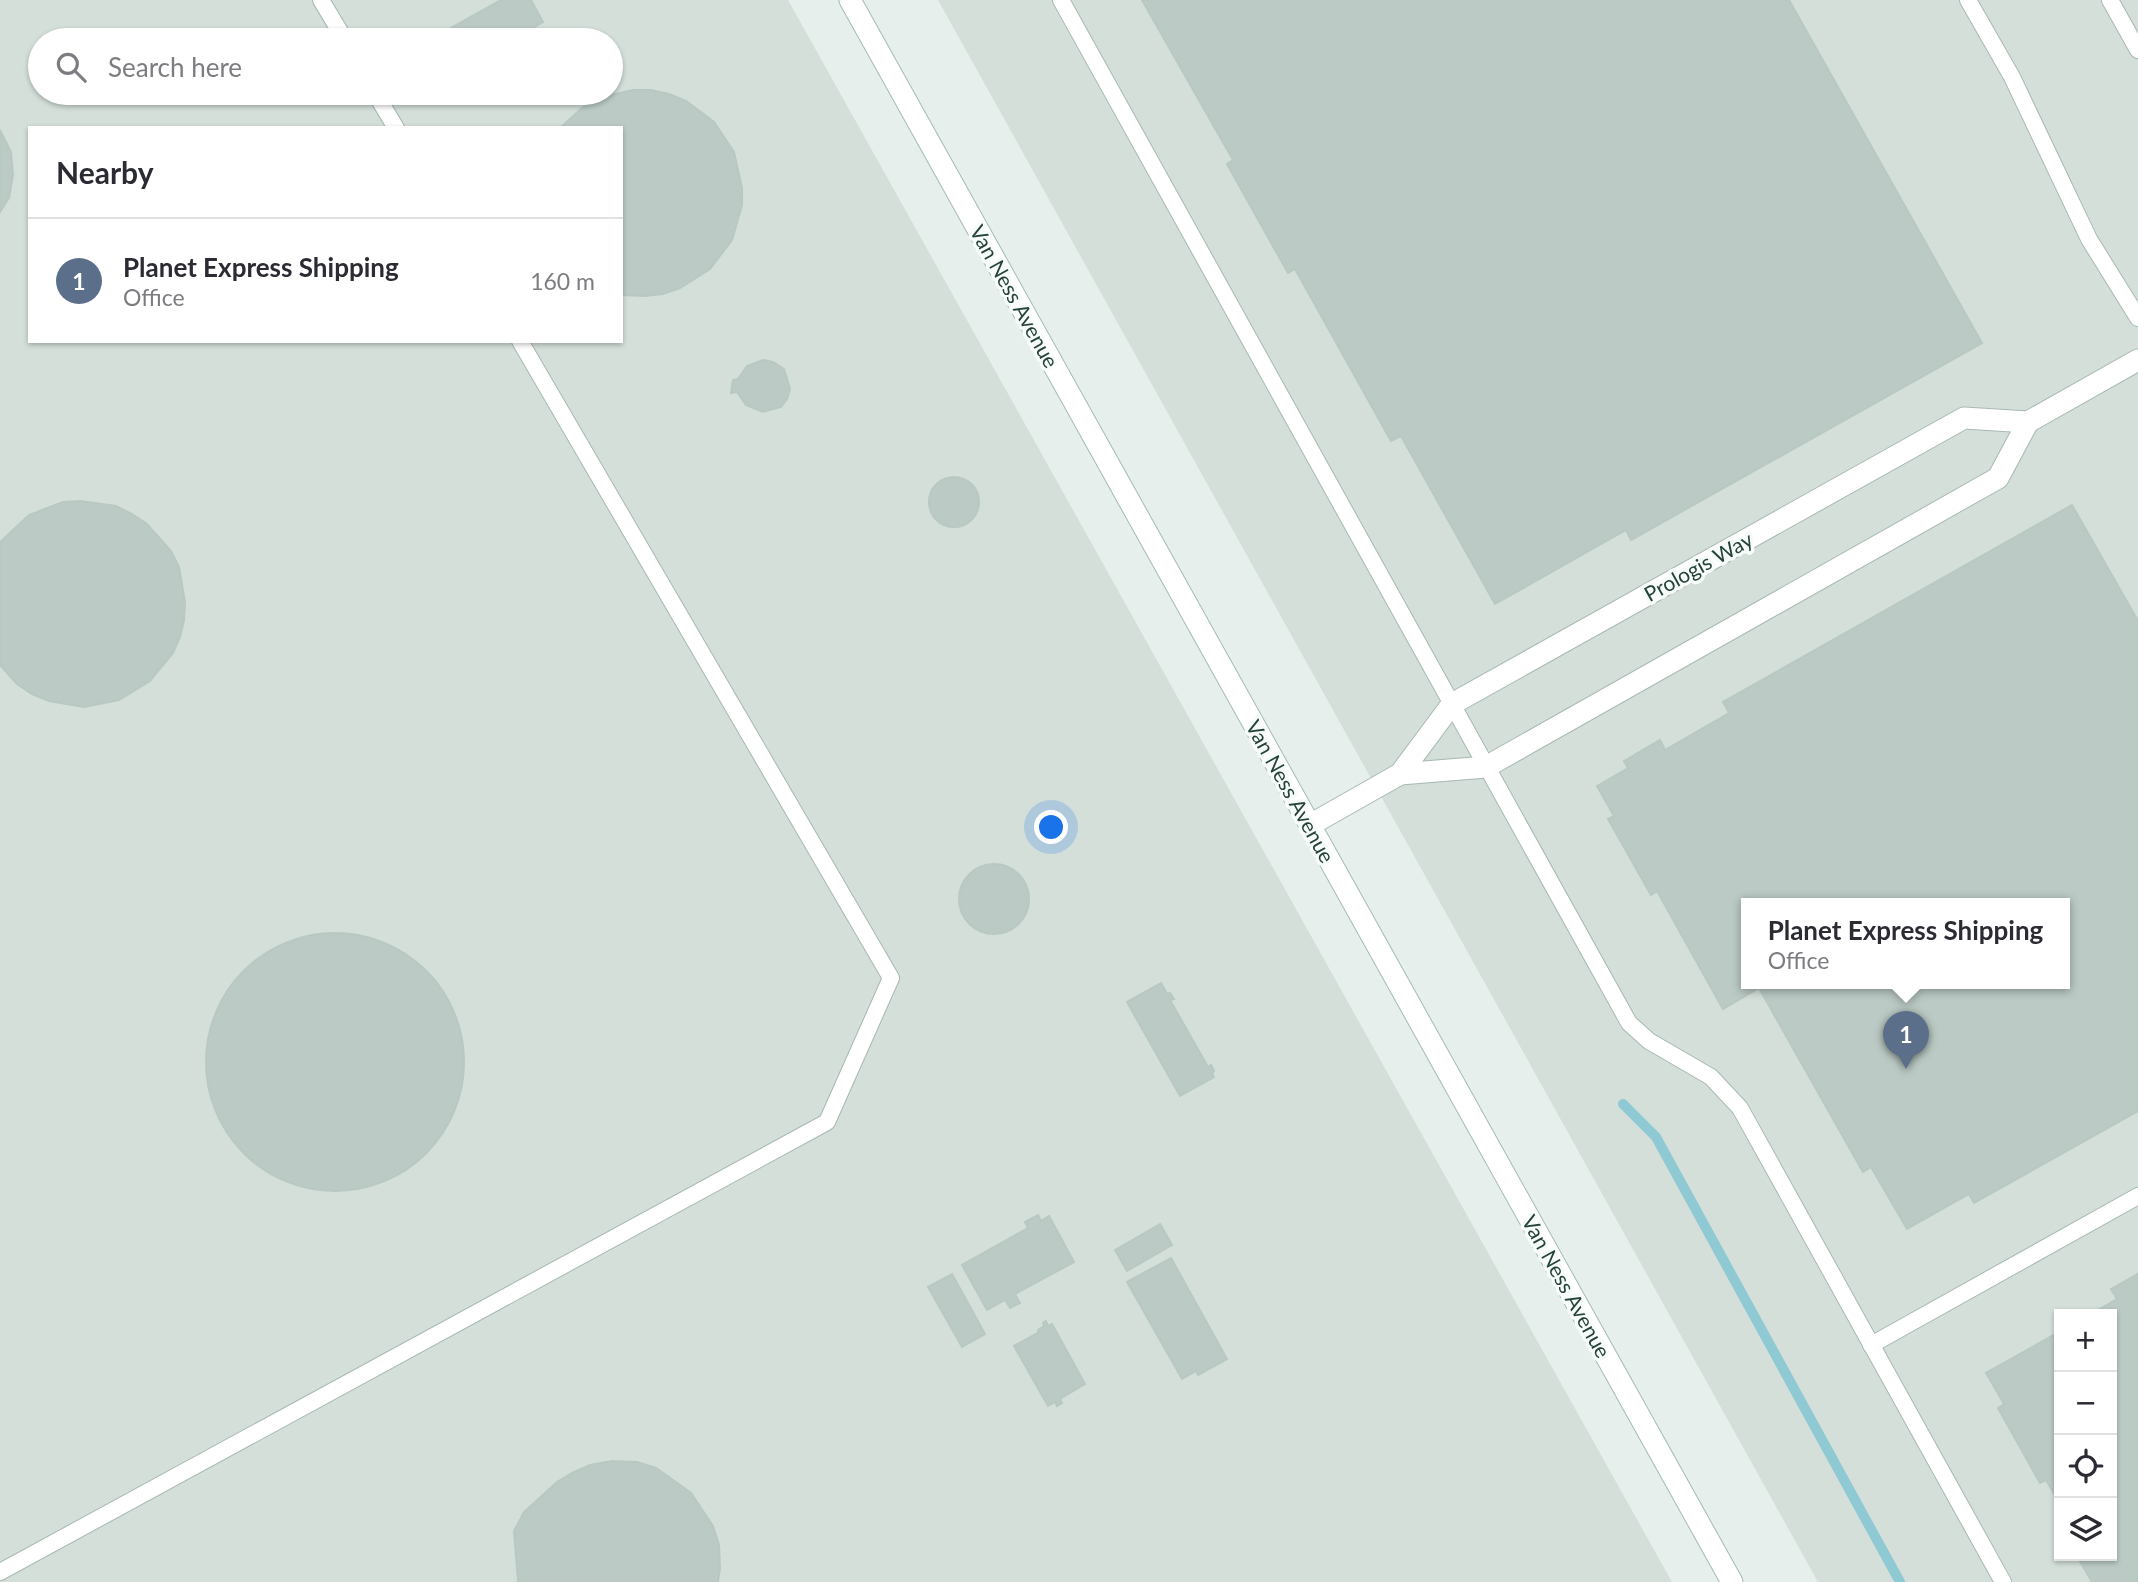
<!DOCTYPE html>
<meta charset="utf-8">
<style>
body{margin:0;font-family:Lato,sans-serif;background:#f7f7f7;color:#2b2b33}
.controls{position:absolute;right:21px;bottom:21px;display:grid;overflow:hidden;border-radius:0px;box-shadow:0 2px 5px #0004}
.controls button{width:63px;height:63px;display:grid;place-items:center;padding:0;border:0;border-bottom:2px solid #e1e1e2;background:#fff;color:#2b2b33;font:35px sans-serif}
.you{position:absolute;left:1052px;top:828px;width:24px;height:24px;margin:-18px;border:5px solid #fff;border-radius:50%;background:#1a73e8;box-shadow:0 0 0 10px #1a73e833}
.badge{display:grid;place-items:center;width:46px;height:46px;border-radius:50%;background:#855347;color:#fff;font-size:23px;font-weight:700}
.pin{position:absolute;translate:-50% -58px;filter:drop-shadow(0 2px 4px #0008)}
.pin::after{content:'';position:absolute;top:37px;width:24px;height:21px;background:inherit;clip-path:polygon(0 0,100% 0,50% 100%)}
.popup{position:absolute;left:1741px;top:898px;width:329px;height:91px;box-sizing:border-box;display:grid;place-content:center;border-radius:0px;background:#fff;filter:drop-shadow(0 2px 5px #0005);font-size:23px;white-space:nowrap;color:#7c7c81}
.popup b{font-size:26px;color:#2b2b33}
.popup::after{content:'';position:absolute;left:50%;top:100%;margin-left:-14px;border:14px solid transparent;border-top-color:#fff}
.list{margin:0;padding:0;list-style:none}
h2{display:flex;justify-content:space-between;align-items:center;height:91px;margin:0;padding:0 28px;font-size:30px}
h2 small{font-size:23px;font-weight:400;color:#7c7c81}
.list li{display:grid;grid-template-columns:46px 1fr auto;gap:21px;align-items:center;box-sizing:border-box;height:126px;padding:0 28px;border-top:2px solid #e1e1e2}
.list b{display:block;font-size:26px;white-space:nowrap}
.list p{margin:0;font-size:23px;white-space:nowrap;color:#7c7c81}
.list em{font-size:23px;font-style:normal;color:#7c7c81}
.icon{flex:none;width:38px;height:38px;fill:none;stroke:currentColor;stroke-width:2;stroke-linecap:round;stroke-linejoin:round}
.map{position:relative;flex:none;width:2138px;height:1582px;overflow:hidden}
.search{position:absolute;background:#fff;box-shadow:0 2px 5px #0004;left:28px;top:28px;width:595px;height:77px;display:flex;align-items:center;gap:18px;box-sizing:border-box;padding:0 24px;border-radius:38px;color:#7c7c81;font-size:26px}
.panel{position:absolute;background:#fff;box-shadow:0 2px 5px #0004;left:28px;top:126px;width:595px;height:217px;border-radius:0px}
.map>svg:first-child{display:block}
.built{fill:#d4dfda;fill-rule:evenodd}
.lines{fill:none;stroke-linecap:round;stroke-linejoin:round}
.stream{stroke:#8ec9d4;stroke-width:10}
.building{fill:#bbcac4;stroke:#b8c9c2;stroke-width:2;fill-rule:evenodd}
.service-casing{stroke:#a8b8b2;stroke-width:18}
.minor-casing{stroke:#a8b8b2;stroke-width:23}
.secondary-casing{stroke:#a4bbb3;stroke-width:23}
.service{stroke:#fff;stroke-width:16}
.minor{stroke:#fff;stroke-width:21}
.secondary{stroke:#fff;stroke-width:21}
.labels{text-anchor:middle;dominant-baseline:central;stroke-width:7;stroke-linejoin:round;paint-order:stroke}
.street-label{font-size:21px;fill:#24423a;stroke:#f7fbf9}
</style>
<div class="map">
<svg width="2138" height="1582" viewBox="0 0 2138 1582">
<rect width="100%" height="100%" fill="#e6efeb"/>
<g class="built">
<path d="M0,0H788L1672,1582H0ZM40,40H611V93H40ZM30,128H621V341H30Z"/>
<path d="M938,0H2138V1582H1818ZM1747,903H2065V983H1747ZM2059,1314H2112V1556H2059Z"/>
</g>
<g class="lines">
<polyline class="stream" points="1623,1104 1656,1137 1900,1582"/>
</g>
<g class="building">
<polygon points="501,0 531,0 543,22 511,40 474,40 473,38 458,40 451,28"/>
<polygon points="1142,0 1789,0 1982,343 1631,540 1626,530 1495,604 1401,436 1391,441 1295,269 1288,273 1227,164 1233,160"/>
<polygon points="633,90 651,90 669,94 686,101 714,122 734,152 742,188 742,205 732,240 710,269 680,288 663,294 645,296 621,295 621,128 560,128 583,107 598,98"/>
<polygon points="0,130 11,152 13,175 9,198 0,212"/>
<polygon points="763,360 773,362 784,369 790,389 787,399 781,407 763,412 746,405 737,392 731,393 733,380 738,379 747,366"/>
<circle cx="954" cy="502" r="25"/>
<polygon points="80,501 116,506 132,514 147,524 171,551 179,567 185,602 184,620 180,637 173,653 150,681 119,700 84,707 49,701 32,694 17,684 0,665 0,542 29,515 63,502"/>
<path d="M2072,505L2138,621V1111L1974,1203L1969,1194L1907,1229L1871,1167L1863,1172L1759,988L1723,1009L1657,891L1651,895L1608,819L1614,816L1597,786L1628,768L1624,761L1660,740L1665,750L1729,713L1723,702ZM1747,903H2065V983H1747Z"/>
<circle cx="994" cy="899" r="35"/>
<circle cx="335" cy="1062" r="129"/>
<polygon points="1161,983 1167,994 1170,993 1174,999 1170,1000 1208,1067 1211,1065 1214,1071 1212,1073 1214,1077 1180,1096 1127,1002"/>
<polygon points="1038,1215 1041,1221 1049,1216 1074,1262 1015,1294 1020,1303 1010,1308 1005,1300 987,1310 962,1265 1028,1228 1025,1222"/>
<polygon points="1160,1224 1172,1245 1127,1271 1115,1250"/>
<polygon points="1171,1258 1227,1359 1198,1375 1196,1371 1182,1379 1127,1282"/>
<polygon points="952,1274 985,1334 962,1347 928,1287"/>
<polygon points="2138,1274 2138,1582 2092,1582 2077,1556 2112,1556 2112,1314 2091,1314 2117,1299 2111,1289"/>
<polygon points="1046,1321 1048,1326 1052,1324 1085,1384 1060,1399 1062,1403 1057,1406 1055,1402 1048,1406 1014,1346 1039,1332 1038,1330 1044,1326 1043,1323"/>
<polygon points="2059,1332 2059,1502 2046,1480 2040,1483 1998,1408 2004,1404 1986,1373"/>
<polygon points="612,1461 637,1462 656,1468 691,1493 713,1526 719,1545 720,1568 718,1582 518,1582 514,1531 524,1512 557,1482 572,1473 590,1465"/>
</g>
<g class="lines">
<g class="service-casing">
<g id="service">
<polyline points="321,0 345,40"/>
<polyline points="1061,0 1629,1023 1649,1041 1711,1077 1740,1108 2003,1582"/>
<polyline points="1968,0 2012,77 2089,239 2138,318"/>
<polyline points="2110,0 2138,50"/>
<polyline points="375,93 396,128"/>
<polyline points="1871,1345 2138,1196"/>
<polyline points="0,1572 827,1122 891,978 520,341"/>
</g>
</g>
<g class="minor-casing">
<g id="minor">
<polyline points="1400,774 1486,767 1998,478 2028,422 2138,360"/>
<polyline points="1310,825 1400,774 1452,704 1964,418 2028,422"/>
</g>
</g>
<g class="secondary-casing">
<polyline id="secondary" points="850,0 1732,1582"/>
</g>
<use href="#service" class="service"/>
<use href="#minor" class="minor"/>
<use href="#secondary" class="secondary"/>
</g>
<g class="labels">
<g class="street-label">
<text transform="translate(1015 296) rotate(61)">Van Ness Avenue</text>
<text transform="translate(1698 566) rotate(-29)">Prologis Way</text>
<text transform="translate(1291 791) rotate(61)">Van Ness Avenue</text>
<text transform="translate(1567 1286) rotate(61)">Van Ness Avenue</text>
</g>
</g>
</svg>
<div class="controls">
<button>+</button>
<button>−</button>
<button><svg class="icon" aria-label="locate" viewBox="0 0 24 24"><circle cx="12" cy="12" r="6"/><path d="M12 2v4M12 18v4M2 12h4M18 12h4"/></svg></button>
<button><svg class="icon" aria-label="layers" viewBox="0 0 24 24"><path d="M12 4l9 5-9 5-9-5zM3 14l9 5 9-5"/></svg></button>
</div>
<div class="you"></div>
<div class="pin badge" style="left:1906px;top:1069px;background:#5c6f8a">1</div>
<div class="popup"><b>Planet Express Shipping</b>Office</div>
<div class="search"><svg class="icon" aria-label="search" viewBox="0 0 24 24"><circle cx="10" cy="10" r="6"/><path d="M15 15l6 6"/></svg>Search here</div>
<section class="panel">
<h2>Nearby<small></small></h2>
<ul class="list">
<li><span class="badge" style="background:#5c6f8a">1</span><div><b>Planet Express Shipping</b><p>Office</p></div><em>160 m</em></li>
</ul>
</section>
</div>
